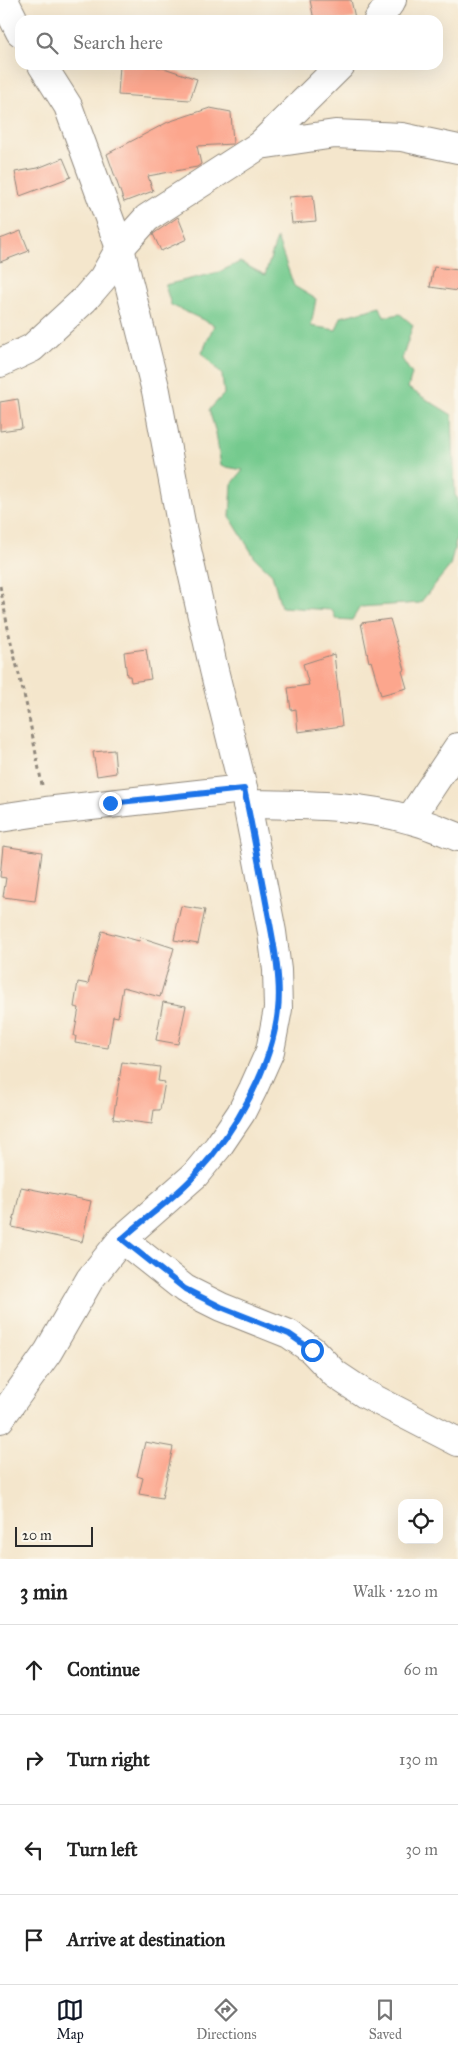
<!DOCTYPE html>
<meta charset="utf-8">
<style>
body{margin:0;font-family:"IM FELL Great Primer",serif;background:#f6f6f6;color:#222}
.controls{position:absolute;right:15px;bottom:15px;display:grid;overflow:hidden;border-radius:10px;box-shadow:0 5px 20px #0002}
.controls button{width:45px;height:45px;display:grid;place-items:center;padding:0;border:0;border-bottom:1px solid #e0e0e0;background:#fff;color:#222;font:25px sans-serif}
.scale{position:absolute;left:15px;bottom:12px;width:78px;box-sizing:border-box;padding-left:5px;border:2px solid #2b2b2b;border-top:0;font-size:14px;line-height:18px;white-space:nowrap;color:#2b2b2b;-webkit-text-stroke:4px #fbf7ec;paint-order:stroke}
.stop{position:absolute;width:15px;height:15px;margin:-11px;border:4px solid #1a73e8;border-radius:50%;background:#fff}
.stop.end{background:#1a73e8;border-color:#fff;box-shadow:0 1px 5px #0008}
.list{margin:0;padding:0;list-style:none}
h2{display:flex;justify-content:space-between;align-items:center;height:65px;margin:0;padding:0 20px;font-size:21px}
h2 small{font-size:16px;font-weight:400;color:#767676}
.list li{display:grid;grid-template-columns:32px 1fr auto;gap:15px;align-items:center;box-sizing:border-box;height:90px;padding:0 20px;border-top:1px solid #e0e0e0}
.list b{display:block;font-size:19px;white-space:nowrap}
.list em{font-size:16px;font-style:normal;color:#767676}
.icon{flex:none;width:28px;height:28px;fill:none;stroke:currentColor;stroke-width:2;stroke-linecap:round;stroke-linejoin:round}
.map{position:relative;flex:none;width:458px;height:1559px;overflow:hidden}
.search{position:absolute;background:#fff;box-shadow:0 5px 20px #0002;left:15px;right:15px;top:15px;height:55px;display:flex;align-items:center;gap:12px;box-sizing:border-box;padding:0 18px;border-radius:15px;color:#767676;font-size:19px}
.sheet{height:425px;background:#fff}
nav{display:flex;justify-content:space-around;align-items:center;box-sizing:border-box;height:70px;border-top:1px solid #e0e0e0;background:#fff;font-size:14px;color:#767676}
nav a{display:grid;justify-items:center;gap:2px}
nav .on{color:#111827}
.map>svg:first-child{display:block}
.green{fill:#74ca8e;stroke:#507a5c}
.building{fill:#fca68d}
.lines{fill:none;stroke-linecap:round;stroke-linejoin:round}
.street-casing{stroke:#90887c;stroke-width:30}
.secondary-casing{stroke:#90887c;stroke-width:30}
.path{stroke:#90887c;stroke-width:3;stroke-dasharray:4 4;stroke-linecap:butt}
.street{stroke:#fff;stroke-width:28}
.secondary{stroke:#fff;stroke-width:28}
.route{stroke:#1a73e8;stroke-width:6}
</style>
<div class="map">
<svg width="458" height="1559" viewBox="0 0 458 1559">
<rect width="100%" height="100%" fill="#fbf7ec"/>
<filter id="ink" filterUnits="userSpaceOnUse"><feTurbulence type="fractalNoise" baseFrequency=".02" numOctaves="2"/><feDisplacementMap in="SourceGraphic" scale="10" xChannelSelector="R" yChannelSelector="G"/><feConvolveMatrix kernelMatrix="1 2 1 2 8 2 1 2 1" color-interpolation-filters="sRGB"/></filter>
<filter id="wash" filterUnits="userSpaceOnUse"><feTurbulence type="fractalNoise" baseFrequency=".0096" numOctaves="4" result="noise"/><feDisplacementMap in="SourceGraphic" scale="20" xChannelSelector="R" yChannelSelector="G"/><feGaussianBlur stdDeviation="1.12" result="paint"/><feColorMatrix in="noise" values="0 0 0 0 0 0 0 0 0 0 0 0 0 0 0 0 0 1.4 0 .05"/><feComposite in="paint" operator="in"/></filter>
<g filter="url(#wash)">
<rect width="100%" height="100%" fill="#f4e6cc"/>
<polygon class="green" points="277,238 294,286 316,299 311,326 336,330 341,317 380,307 384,317 400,314 413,325 402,359 412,374 408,388 452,415 455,495 458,499 458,533 450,566 420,603 360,607 352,620 336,619 332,610 281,607 272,574 255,558 230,517 232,484 243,470 221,466 216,433 209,410 224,394 222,375 202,353 214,325 171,305 165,285 219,272 240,262 265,275"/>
<g id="blocks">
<g class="building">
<polygon points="310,0 351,0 355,18 344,20 314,20"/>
<polygon points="120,65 148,65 167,69 197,79 190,100 118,95"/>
<polygon points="210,108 231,112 233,144 197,146 201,164 197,167 148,176 153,191 124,202 107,154 168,122"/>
<polygon points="63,158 71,177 20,196 15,172 38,168"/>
<polygon points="313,195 316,221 292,223 289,197"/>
<polygon points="178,217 187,239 161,251 153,234"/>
<polygon points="21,231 29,251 0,262 0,239"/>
<polygon points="434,267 458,270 458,291 430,287"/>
<polygon points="18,399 22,428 0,431 0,402"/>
<polygon points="390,619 405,670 402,671 407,688 381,695 371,661 369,662 361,623"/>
<polygon points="146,649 151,679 131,682 130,676 127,676 124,652"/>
<polygon points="334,654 342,726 298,732 296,709 291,710 288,688 309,685 303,664"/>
<polygon points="114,750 116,773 97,776 93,752"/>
<polygon points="3,846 42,852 35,901 3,897 6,878 0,877"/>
<polygon points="181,906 205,910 198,944 174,940"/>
<polygon points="102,931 139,941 140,937 174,948 160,997 123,987 118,1017 113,1016 108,1048 75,1043 76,1036 74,1036 79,1008 74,1007 78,982 88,984"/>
<polygon points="163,1002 186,1006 178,1044 156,1040"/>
<polygon points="122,1062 160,1067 158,1081 165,1082 160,1110 154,1110 152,1124 113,1119"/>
<polygon points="21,1187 91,1201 82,1242 12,1227"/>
<polygon points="145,1442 173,1447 162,1498 139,1494 143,1478 137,1476"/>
</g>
</g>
</g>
<g filter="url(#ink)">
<use href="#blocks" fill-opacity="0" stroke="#90887c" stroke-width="1"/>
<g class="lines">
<g class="street-casing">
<g id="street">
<polyline points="378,20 392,0"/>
<polyline points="260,145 335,134 402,137 458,149"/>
<polyline points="0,363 32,348 84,300 103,278 120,248 147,218 260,145 341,65"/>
<path d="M247,804C301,805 359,804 411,820C427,824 443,831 458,837"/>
<polyline points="0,818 46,811 243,789"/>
<polyline points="410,819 458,747"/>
<polyline points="122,1239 185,1289 221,1307 289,1334 312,1350 335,1374 365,1394 458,1442"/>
</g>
</g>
<g class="secondary-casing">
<g id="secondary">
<polyline points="4,0 20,32"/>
<polyline points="0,1419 48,1352 90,1279 122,1239 195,1175 218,1147 241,1113 253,1089 270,1051 278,1009 277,970 272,932 247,804 214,670 181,523 156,391 120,248 68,106 42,65"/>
</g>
</g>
<polyline class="path" points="0,586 9,634 27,707 42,785"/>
<use href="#street" class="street"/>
<use href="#secondary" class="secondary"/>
</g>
</g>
<g class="lines" filter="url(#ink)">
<path class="route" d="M110,803L244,789C252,825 258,861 265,897C271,931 282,976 278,1010C272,1068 235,1132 196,1174C175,1198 146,1217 122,1239L185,1289L221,1307L289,1334L312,1350"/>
</g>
</svg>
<div class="controls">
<button><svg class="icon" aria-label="locate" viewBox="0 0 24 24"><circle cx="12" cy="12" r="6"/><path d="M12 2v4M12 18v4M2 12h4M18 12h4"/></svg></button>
</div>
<div class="scale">20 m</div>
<div class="stop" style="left:312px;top:1350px"></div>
<div class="stop end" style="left:110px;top:803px"></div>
<div class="search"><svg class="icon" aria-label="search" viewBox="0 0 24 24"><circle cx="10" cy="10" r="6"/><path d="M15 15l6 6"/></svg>Search here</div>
</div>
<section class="sheet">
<h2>3 min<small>Walk · 220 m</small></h2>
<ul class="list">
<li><svg class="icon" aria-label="ahead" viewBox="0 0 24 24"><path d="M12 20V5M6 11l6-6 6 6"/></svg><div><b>Continue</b></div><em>60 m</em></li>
<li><svg class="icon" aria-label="right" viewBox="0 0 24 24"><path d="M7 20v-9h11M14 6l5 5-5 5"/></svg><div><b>Turn right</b></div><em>130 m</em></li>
<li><svg class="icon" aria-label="left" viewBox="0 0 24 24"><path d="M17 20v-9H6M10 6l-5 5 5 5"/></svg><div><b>Turn left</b></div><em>30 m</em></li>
<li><svg class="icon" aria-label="arrive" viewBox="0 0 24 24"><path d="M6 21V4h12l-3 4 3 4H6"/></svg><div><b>Arrive at destination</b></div></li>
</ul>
</section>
<nav>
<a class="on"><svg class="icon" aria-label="map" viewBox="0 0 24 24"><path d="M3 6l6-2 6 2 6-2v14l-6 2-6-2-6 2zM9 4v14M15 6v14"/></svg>Map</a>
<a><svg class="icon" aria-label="directions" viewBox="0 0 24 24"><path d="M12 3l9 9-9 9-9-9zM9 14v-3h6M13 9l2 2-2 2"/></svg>Directions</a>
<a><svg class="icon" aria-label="saved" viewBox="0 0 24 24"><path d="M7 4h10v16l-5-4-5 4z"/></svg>Saved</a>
</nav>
